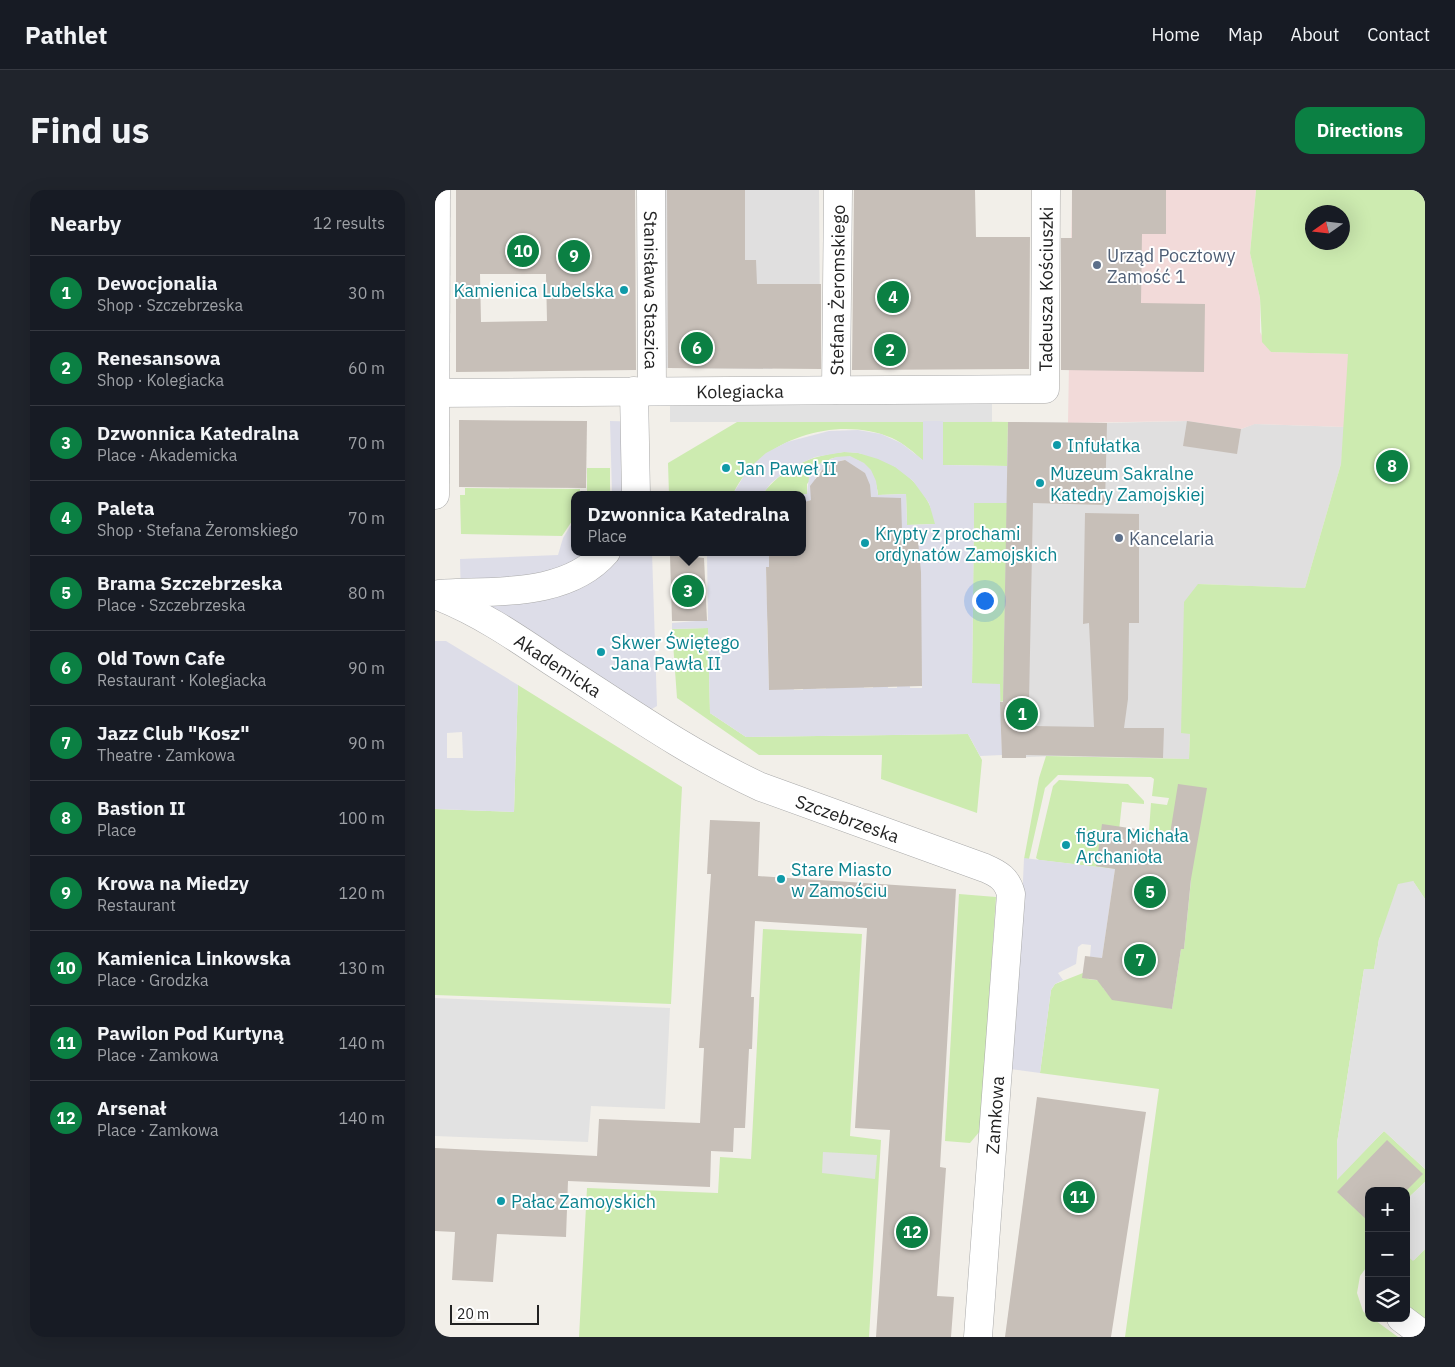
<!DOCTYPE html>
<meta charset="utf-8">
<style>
body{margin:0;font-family:"IBM Plex Sans",sans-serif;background:#20242c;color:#f1f3f6}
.controls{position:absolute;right:15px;bottom:15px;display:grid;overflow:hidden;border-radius:10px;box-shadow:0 5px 20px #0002}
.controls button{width:45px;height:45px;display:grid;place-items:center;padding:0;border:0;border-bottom:1px solid #363941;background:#171b24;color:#f1f3f6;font:25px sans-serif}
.compass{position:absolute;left:870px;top:15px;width:45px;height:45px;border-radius:50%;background:#171b24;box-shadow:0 5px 20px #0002;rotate:256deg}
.scale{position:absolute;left:15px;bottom:12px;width:89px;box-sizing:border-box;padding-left:5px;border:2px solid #222;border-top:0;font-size:14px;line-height:18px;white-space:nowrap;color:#222;-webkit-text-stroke:4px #fff;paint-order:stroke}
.you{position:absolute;left:549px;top:410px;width:18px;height:18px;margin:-12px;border:4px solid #fff;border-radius:50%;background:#1a73e8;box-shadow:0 0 0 8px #1a73e833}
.badge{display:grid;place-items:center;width:32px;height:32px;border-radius:50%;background:#0b8043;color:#fff;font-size:16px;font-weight:700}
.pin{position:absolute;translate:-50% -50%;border:2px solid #fff;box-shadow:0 1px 5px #0006}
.popup{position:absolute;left:136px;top:301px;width:235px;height:65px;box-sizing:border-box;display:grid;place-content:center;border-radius:10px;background:#171b24;filter:drop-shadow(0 1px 4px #0005);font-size:16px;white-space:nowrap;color:#9ea1a6}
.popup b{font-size:19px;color:#f1f3f6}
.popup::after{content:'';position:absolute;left:50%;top:100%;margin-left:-10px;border:10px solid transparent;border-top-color:#171b24}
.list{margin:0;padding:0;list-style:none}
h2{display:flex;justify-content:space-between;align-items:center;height:65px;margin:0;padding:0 20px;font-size:21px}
h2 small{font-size:16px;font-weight:400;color:#9ea1a6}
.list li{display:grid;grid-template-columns:32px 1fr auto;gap:15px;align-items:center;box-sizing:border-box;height:75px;padding:0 20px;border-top:1px solid #363941}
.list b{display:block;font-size:19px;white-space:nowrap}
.list p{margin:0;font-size:16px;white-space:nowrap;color:#9ea1a6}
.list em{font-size:16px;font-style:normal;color:#9ea1a6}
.icon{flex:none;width:28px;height:28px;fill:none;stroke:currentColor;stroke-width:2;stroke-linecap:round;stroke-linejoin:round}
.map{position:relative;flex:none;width:990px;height:1147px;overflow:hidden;border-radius:15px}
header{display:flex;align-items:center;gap:30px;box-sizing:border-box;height:70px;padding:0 25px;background:#171b24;border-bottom:1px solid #363941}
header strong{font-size:24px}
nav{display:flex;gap:28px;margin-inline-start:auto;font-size:18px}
.intro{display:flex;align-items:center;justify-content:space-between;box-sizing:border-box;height:120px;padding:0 30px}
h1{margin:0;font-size:35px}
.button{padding:12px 22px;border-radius:15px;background:#0b8043;color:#fff;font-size:18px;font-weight:700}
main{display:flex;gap:30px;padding:0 30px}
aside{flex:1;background:#171b24;border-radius:15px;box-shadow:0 5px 20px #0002}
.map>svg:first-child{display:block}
.residential{fill:#e0dfdf}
.commercial{fill:#f2dad9}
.grass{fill:#cdebb0;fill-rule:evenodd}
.parking{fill:#e2e2e2}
.plaza{fill:#dddde8;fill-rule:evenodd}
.building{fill:#c7bfb8;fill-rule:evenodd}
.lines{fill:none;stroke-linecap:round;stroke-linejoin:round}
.minor-casing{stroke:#a9a9a9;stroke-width:29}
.minor{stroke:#fff;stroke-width:28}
.service-dot{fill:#5c6f8a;stroke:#fff;stroke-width:2}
.culture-dot{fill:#0f9aa8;stroke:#fff;stroke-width:2}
.labels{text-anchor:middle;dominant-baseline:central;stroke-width:4;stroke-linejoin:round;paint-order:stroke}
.service-label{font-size:18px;fill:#4e5e75;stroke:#fff;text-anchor:start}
.street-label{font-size:18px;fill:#222;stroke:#fff}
.culture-label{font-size:18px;fill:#0d838f;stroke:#fff;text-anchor:start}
</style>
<header>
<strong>Pathlet</strong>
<nav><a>Home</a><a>Map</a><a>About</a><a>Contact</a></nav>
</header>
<div class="intro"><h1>Find us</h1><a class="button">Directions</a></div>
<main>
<aside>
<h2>Nearby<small>12 results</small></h2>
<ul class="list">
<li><span class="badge">1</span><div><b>Dewocjonalia</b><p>Shop · Szczebrzeska</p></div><em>30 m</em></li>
<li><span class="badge">2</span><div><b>Renesansowa</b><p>Shop · Kolegiacka</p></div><em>60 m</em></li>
<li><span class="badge">3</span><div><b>Dzwonnica Katedralna</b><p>Place · Akademicka</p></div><em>70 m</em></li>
<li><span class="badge">4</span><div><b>Paleta</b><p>Shop · Stefana Żeromskiego</p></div><em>70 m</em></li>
<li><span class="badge">5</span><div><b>Brama Szczebrzeska</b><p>Place · Szczebrzeska</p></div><em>80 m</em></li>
<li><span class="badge">6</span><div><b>Old Town Cafe</b><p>Restaurant · Kolegiacka</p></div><em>90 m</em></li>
<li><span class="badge">7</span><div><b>Jazz Club &quot;Kosz&quot;</b><p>Theatre · Zamkowa</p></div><em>90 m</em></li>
<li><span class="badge">8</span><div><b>Bastion II</b><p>Place</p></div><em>100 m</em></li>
<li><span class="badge">9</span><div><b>Krowa na Miedzy</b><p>Restaurant</p></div><em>120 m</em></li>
<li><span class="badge">10</span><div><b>Kamienica Linkowska</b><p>Place · Grodzka</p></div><em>130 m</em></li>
<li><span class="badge">11</span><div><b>Pawilon Pod Kurtyną</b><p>Place · Zamkowa</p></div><em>140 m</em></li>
<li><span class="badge">12</span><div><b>Arsenał</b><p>Place · Zamkowa</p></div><em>140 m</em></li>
</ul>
</aside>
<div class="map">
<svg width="990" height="1147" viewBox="0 0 990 1147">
<rect width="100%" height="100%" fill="#f2efe9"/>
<g class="residential">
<polygon points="228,0 384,0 385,137 337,179 228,178"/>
<polygon points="752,231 806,239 819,234 910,237 906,274 870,398 763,394 746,543 755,543 754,569 620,566 568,568 565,512 568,511 573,232 672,233"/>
</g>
<polygon class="commercial" points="637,0 821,0 815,63 825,108 825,142 836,162 914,164 910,237 820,234 806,239 752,231 633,233"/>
<g class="grass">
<path d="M821,0H990V709L978,691L944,749L939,780L929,779L902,953V989L949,941L990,979V992L971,1010V1001H934V1074L925,1086L922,1103L928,1121L934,1128H937L963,1147H690L724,899L605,883L616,800L620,794L648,783L653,789L668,791V798L673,804L737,819L746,759H749L756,690L712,669L716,613L732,615L734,608L717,606L719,589L716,587L623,585L610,598L594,669H589L604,588L611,566L754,569L755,544L746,543L749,412L763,394L870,398L906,274L913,164L836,162L827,152L825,108L815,63ZM878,22H908V52H878Z"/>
<path d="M488,231V271C479,262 469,254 457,248C402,224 323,249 298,304L234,305L233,273L302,232Z"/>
<polygon points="508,231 573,232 572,276 508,275"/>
<path d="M409,262C452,262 492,291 501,334L472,335L471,304L443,305C441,278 422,261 395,269L372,294V304L327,305C347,278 376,265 409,262Z"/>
<polygon points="152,278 175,278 175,302 169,305 139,305 139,328 127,346 26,344 25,305 30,305 30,298 145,299 145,304 152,304"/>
<polygon points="539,312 572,313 568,511 565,512 564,494 537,494"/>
<polygon points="273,438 275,523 311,547 533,544 547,570 542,623 446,589 447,565 324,565 242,508 237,439"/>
<polygon points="83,495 247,597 236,814 0,805 0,619 79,622"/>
<polygon points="624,590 693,594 709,611 709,614 687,612 680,679 604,670 601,668 618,596"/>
<polygon points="524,704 561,707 545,941 535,953 510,951"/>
<polygon points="328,739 427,744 415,946 446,950 434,1147 144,1147 152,998 283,1003 285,967 316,969"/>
<polygon points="990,1059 990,1131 971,1118 971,1065 979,1070"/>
</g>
<g class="parking">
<polygon points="557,199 557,232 235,232 235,200"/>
<polygon points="978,691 990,709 990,979 949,941 902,990 902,953 929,779 939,779 944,749 963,694"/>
<polygon points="0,808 235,818 230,919 156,916 153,952 0,946"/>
<polygon points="388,962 442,965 440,989 387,983"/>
<polygon points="990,992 990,1059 978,1071 971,1065 971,1010"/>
</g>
<g class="plaza">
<polygon points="175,231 209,232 213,236 215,305 172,305 177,302"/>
<polygon points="488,231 508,231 508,275 572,276 572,313 539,313 539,330 537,493 565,494 567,565 545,566 533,544 311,547 275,523 273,438 237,439 237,433 273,430 272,363 235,365 235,362 334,362 334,377 331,378 332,413 335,413 332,432 334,500 358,496 359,500 368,500 368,496 381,496 381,499 391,499 391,496 429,495 429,498 438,498 438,495 453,494 453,498 462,498 462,494 475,494 475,498 487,498 481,355 485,355 484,341 466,340 436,308 429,282 425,282 409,270 401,272 388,282 385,280 383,283 380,289 382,290 376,310 374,310 374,313 367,313 367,305 361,305 372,304 374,287 384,274 401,267 415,266 429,273 436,280 441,291 443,305 471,304 472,335 500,334 494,313 478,291 460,277 443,269 423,263 409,262 380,267 355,278 336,293 327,305 292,305 298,304 313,279 331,263 352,252 394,241 423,240 446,244 466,253 488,270"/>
<polygon points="139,330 139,362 217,362 222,516 210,523 26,409 25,369 123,365 128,348"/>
<path d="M0,451H11L83,495L79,622L0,619ZM27,542L28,568H12V543Z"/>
<polygon points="589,668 680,679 667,768 655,767 656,755 647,754 643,757 641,774 623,783 628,790 620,794 616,800 605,883 575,879 585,758"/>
</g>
<g class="building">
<path d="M21,0H200L201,180L21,182ZM45,84H111L112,131L46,132Z"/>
<polygon points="232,0 310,0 310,70 321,70 322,94 386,94 386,179 233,178"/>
<polygon points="419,0 540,0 541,47 595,47 594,179 417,180"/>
<polygon points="637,0 731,0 731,44 707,44 706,113 770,114 769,182 626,180 626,48 637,48"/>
<polygon points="24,230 152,231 151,298 24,297"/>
<polygon points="752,231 806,239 802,264 748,256"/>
<polygon points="573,232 672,233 670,315 598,313 594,512 597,512 597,536 659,537 654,433 648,434 650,323 704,324 704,433 694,433 693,509 689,538 729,538 728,568 591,565 591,568 567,568 565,512 568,512"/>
<polygon points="410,270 430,283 435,295 436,307 466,308 467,340 482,340 486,382 487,496 334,500 331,377 334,377 334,362 367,362 367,313 376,310 375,296 392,274"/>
<polygon points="235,365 269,368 272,431 237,431"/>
<polygon points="743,594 772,598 756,689 749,759 746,759 737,819 677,810 662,790 647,788 650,766 667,768 680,679 661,676 667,634 735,644"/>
<polygon points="275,630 325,632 323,686 521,699 505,977 511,978 502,1106 519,1107 516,1147 441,1147 455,940 420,938 432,738 320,731 316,807 319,807 317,859 314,859 310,938 299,938 298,962 276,961 275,997 133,991 131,1047 62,1044 58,1092 17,1090 20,1042 0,1041 0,958 162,966 164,929 265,933 269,858 264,858 276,684 272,684"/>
<polygon points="602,907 711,922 676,1147 570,1147"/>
<polygon points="952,950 988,984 971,1001 934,1001 934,1032 902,1002"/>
</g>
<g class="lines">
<g class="minor-casing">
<g id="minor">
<path id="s1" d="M216,0L217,201"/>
<path id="s2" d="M401,200L403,0"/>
<polyline points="199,201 201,305"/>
<path id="s3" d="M0,203L610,199L611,0"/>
<polyline points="0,305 1,0"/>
<path d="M4,404C59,400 131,408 171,362"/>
<path id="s4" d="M0,405C42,421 79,446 116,471C185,515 252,563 326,597L550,678C564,684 572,689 576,704L543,1147"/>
<polyline points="966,1128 990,1146"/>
</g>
</g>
<use href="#minor" class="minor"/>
</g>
<g class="service-dot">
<circle cx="662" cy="75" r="5"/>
<circle cx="684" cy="348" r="5"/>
</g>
<g class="culture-dot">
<circle cx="189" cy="100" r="5"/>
<circle cx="622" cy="255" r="5"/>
<circle cx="291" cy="278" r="5"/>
<circle cx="605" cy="293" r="5"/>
<circle cx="430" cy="353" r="5"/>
<circle cx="166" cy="462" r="5"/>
<circle cx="631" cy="655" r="5"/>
<circle cx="346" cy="689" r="5"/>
<circle cx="66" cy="1011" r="5"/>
</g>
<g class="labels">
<g class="service-label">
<text x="672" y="65">Urząd Pocztowy<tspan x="672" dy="21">Zamość 1</tspan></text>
<text x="694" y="348">Kancelaria</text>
</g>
<g class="street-label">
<text stroke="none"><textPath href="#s3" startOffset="710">Tadeusza Kościuszki</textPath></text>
<text stroke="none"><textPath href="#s1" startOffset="100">Stanisława Staszica</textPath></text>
<text stroke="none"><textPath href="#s2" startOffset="100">Stefana Żeromskiego</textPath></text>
<text stroke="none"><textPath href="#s3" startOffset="305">Kolegiacka</textPath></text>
<text stroke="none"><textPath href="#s4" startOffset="142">Akademicka</textPath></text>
<text stroke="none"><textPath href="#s4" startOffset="471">Szczebrzeska</textPath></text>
<text transform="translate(560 925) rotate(-86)">Zamkowa</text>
</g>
<g class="culture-label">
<text x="179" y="100" text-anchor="end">Kamienica Lubelska</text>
<text x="632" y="255">Infułatka</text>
<text x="301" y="278">Jan Paweł II</text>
<text x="615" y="283">Muzeum Sakralne<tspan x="615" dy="21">Katedry Zamojskiej</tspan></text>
<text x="440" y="343">Krypty z prochami<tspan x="440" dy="21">ordynatów Zamojskich</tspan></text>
<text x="176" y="452">Skwer Świętego<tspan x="176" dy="21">Jana Pawła II</tspan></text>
<text x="641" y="645">figura Michała<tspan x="641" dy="21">Archanioła</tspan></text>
<text x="356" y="679">Stare Miasto<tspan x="356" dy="21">w Zamościu</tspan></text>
<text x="76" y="1011">Pałac Zamoyskich</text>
</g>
</g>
</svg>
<div class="controls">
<button>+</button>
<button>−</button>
<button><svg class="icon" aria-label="layers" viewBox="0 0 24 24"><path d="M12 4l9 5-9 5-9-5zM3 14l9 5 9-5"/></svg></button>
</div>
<svg class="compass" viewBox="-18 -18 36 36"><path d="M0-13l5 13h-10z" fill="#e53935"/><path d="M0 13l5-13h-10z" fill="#9ea1a6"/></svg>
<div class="scale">20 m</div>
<div class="you"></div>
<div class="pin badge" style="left:587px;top:524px">1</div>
<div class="pin badge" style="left:455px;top:160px">2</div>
<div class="pin badge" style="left:253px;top:401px">3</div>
<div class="popup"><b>Dzwonnica Katedralna</b>Place</div>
<div class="pin badge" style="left:458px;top:107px">4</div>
<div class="pin badge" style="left:715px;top:702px">5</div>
<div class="pin badge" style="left:262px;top:158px">6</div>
<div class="pin badge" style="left:705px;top:770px">7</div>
<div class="pin badge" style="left:957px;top:276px">8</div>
<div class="pin badge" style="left:139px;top:66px">9</div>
<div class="pin badge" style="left:88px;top:61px">10</div>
<div class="pin badge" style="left:644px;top:1007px">11</div>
<div class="pin badge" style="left:477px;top:1042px">12</div>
</div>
</main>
